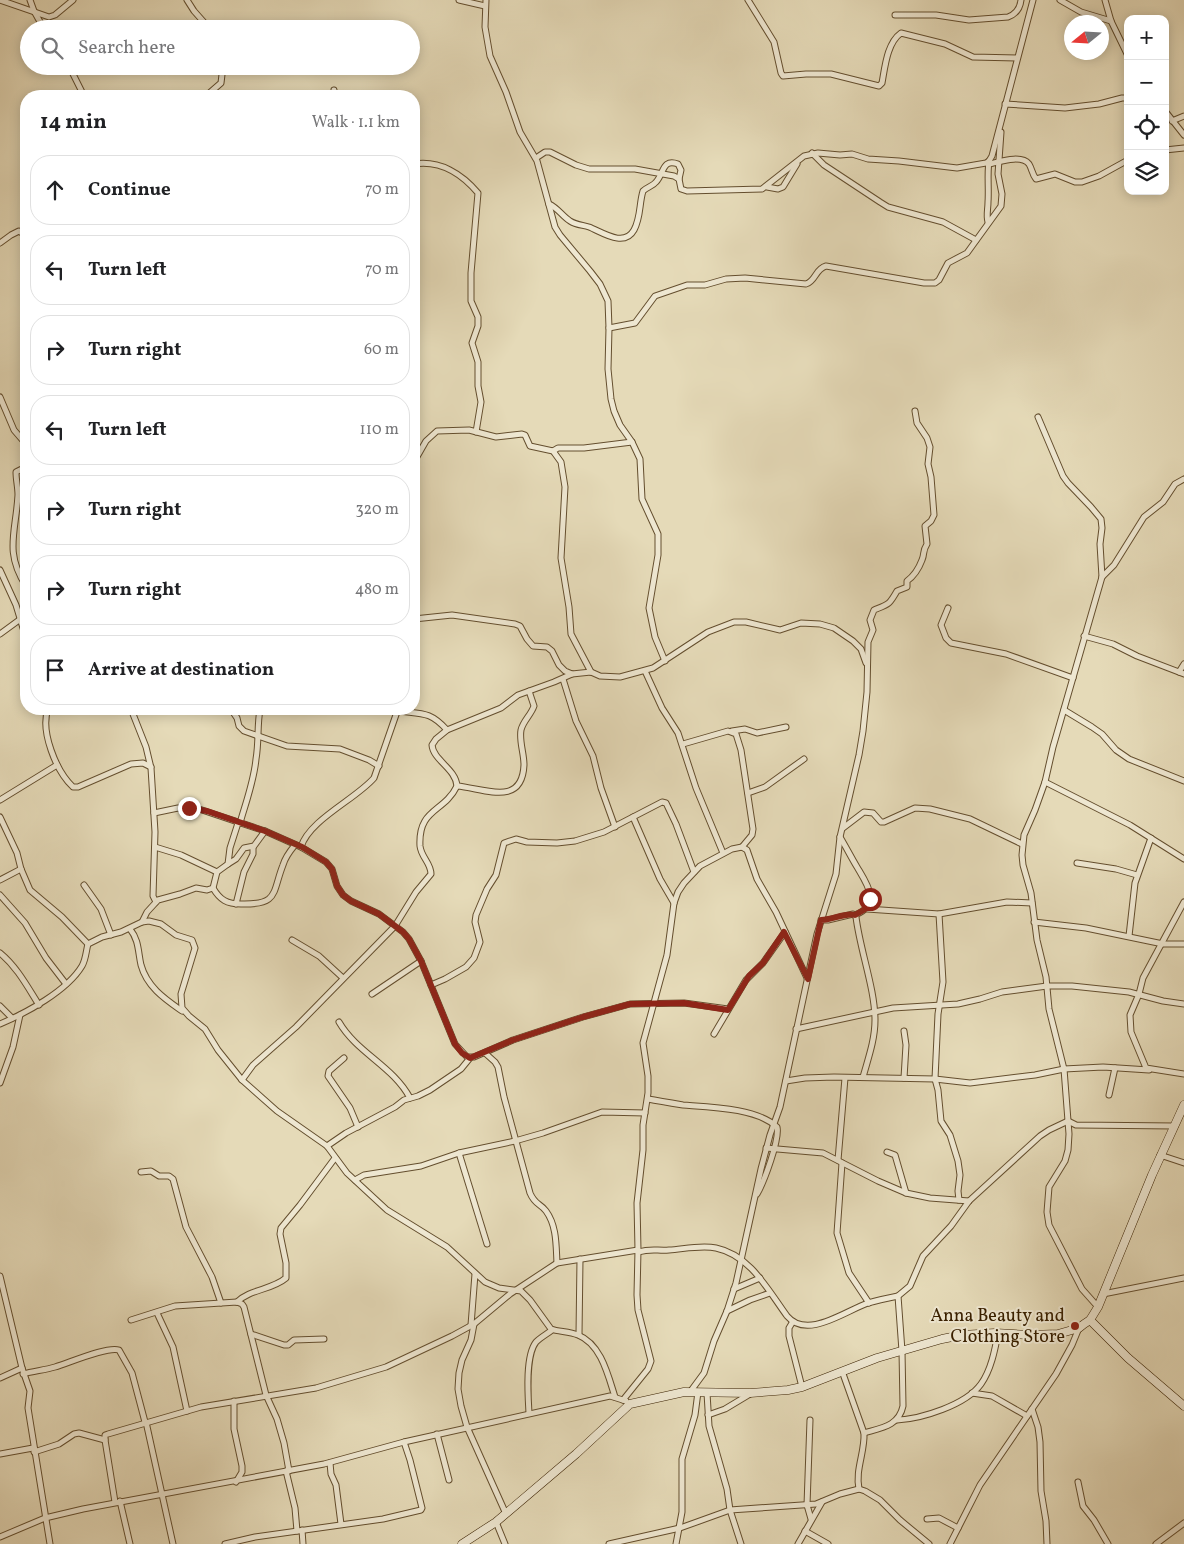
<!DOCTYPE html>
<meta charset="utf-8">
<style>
body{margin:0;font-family:Vollkorn,serif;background:#f6f6f6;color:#202124}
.controls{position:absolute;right:15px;top:15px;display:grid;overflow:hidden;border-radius:10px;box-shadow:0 2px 12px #0003}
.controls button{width:45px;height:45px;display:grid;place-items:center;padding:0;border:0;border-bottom:1px solid #e0e0e0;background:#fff;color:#202124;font:25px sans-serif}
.compass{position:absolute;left:1064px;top:15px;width:45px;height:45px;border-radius:50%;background:#fff;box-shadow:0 2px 12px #0003;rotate:252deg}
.stop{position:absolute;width:15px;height:15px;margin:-11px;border:4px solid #8f2418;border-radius:50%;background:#fff}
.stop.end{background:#8f2418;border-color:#fff;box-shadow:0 1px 5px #0008}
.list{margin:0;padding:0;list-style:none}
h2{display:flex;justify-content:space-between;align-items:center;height:65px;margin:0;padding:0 20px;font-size:21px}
h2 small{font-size:16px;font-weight:400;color:#757577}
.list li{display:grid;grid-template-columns:32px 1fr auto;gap:15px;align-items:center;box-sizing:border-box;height:70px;margin:0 10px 10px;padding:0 10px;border:1px solid #e0e0e0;border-radius:20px}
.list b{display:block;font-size:19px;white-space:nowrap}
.list em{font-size:16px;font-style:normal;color:#757577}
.icon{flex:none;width:28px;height:28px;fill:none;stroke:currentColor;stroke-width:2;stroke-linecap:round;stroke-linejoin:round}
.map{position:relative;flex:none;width:1184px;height:1544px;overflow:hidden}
.search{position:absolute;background:#fff;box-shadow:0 2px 12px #0003;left:20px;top:20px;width:400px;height:55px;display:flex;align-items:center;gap:12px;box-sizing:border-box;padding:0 18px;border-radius:28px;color:#757577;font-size:19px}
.panel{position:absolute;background:#fff;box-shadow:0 2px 12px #0003;left:20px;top:90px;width:400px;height:625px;border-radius:20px}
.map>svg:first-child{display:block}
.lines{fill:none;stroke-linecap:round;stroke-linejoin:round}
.street-casing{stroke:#644e2e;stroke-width:7}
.secondary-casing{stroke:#392000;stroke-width:9}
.street{stroke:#eee7d1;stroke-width:5}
.secondary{stroke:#eee7d1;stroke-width:8}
.route{stroke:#8f2418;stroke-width:6}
.poi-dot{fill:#8f2418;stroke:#eee7d1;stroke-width:2}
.labels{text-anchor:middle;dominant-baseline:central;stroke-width:4;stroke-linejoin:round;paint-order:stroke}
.poi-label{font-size:18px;fill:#392000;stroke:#eee7d1;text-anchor:end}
</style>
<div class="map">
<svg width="1184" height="1544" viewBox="0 0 1184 1544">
<rect width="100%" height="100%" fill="#e5dab8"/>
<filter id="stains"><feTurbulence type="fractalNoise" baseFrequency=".004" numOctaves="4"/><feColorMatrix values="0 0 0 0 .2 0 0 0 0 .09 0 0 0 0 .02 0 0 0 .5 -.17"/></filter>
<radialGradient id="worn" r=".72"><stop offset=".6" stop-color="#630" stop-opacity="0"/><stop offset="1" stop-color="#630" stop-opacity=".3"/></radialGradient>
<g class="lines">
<g class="street-casing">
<g id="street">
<polyline points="0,0 49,17 55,15 73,0"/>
<polyline points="30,0 34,11 44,29"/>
<polyline points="187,0 194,11 210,29"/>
<polyline points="459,0 485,6"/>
<polyline points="486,0 485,27 490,56 506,92 520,132 537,161 555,227 560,235 590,271 600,284 608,301 609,328 608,369 611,399 614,411 620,425 632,442 640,459 642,499 658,534 658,555 649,608 655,637 665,661"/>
<path d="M748,0L774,42L781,73L783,76L806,74H831L879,86L882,83C885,67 887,43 901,33L945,44L973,57L1017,58"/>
<polyline points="1060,0 1081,12 1111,21"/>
<polyline points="1105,0 1111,21 1128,56"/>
<path d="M895,15H936L969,20L1008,17C1016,14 1020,9 1021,0"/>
<polyline points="69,66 84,96"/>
<polyline points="334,90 335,96"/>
<polyline points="206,96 221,83 223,66"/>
<polyline points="1005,104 1065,108 1099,104 1122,98 1128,98"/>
<polyline points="1165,111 1184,135"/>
<polyline points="1172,121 1184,116"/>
<polyline points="1165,150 1184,148"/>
<polyline points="812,153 824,165 880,202 888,207 943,222 976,240"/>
<polyline points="536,158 545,152 550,152 576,165 589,169 635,169 674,176 679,179 681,189 687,191 762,189 804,156 818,153 840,155 852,154 868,159 899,161 957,168 986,163 989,161 992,156 1033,0"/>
<path d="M414,164C440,160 462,174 478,193L471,273V301L478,317V326L472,343L478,362V386L481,402L476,432"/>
<path d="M989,164C999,162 1021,154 1029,164C1032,169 1032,174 1036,179L1055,174L1075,182H1082L1099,176L1128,160"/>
<polyline points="767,187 778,189 783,187 797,164"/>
<path d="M549,204C558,208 562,216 570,221C576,225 583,225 589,227C602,232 624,248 634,230C641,217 639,204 643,191C647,187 653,186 656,182C664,174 662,158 678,164L681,170L679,179"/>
<path d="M988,222C986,215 988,210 988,202C989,188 987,175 989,161"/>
<polyline points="0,243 11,235 19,231 26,236"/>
<path d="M609,328L635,323L655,296L687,285H705L726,279L745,278L806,284C816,281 815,269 826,266L924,283H935L939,280L948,263L967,253L1001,206L1002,194L998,174L1001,132"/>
<polyline points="0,397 14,430 26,444"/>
<polyline points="1038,417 1063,476 1068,483 1091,507 1101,519 1102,528 1100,544 1102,577 1053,747 1045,782 1035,810 1024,835 1022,855 1023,865 1031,893 1037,940 1046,977 1049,1009 1064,1069 1069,1134 1068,1150 1065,1161 1049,1187 1047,1212 1049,1225 1082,1289 1098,1307"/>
<polyline points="553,451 558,448 584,448 632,442"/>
<polyline points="414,462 426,441 437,431 469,430 496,437 522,434 525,435 530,446 553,451 561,462 565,487 561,558 569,607 571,634 591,672"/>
<path d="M26,467L16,472C16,480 18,487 18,495C16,532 4,552 26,586"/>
<polyline points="0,570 16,605 26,638"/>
<polyline points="1102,577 1114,565 1144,517 1163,502 1175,484 1184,479"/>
<polyline points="948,608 941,625 946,638 951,643 1006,654 1073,678"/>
<polyline points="414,619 452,615 515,624 520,626 527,639 533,646 547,647 552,651 559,665 565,671 572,674 591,672 600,676 620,677 653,668 708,632 734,622 746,622 780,630 801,623 820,624 834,628 853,641 861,649 866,663"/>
<polyline points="0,634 26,615"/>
<polyline points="1084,636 1113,644 1137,656 1184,674"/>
<polyline points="645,671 662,708 678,733 696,788 723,853"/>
<polyline points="1179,672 1184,664"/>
<polyline points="563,679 576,721 593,756 601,788 615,827"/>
<path d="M48,709C40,731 56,771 73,787H78L131,764L143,763L151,767"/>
<polyline points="131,709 146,747 151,768 155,832 153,896 156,902"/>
<polyline points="231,709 237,718 239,726 244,731 287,746 340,749 369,760 379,766"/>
<path d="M398,709L374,778C356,799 309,820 301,847L326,862L332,869L337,886L343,895L351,901L379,914L403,932L409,939L421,961L455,1044L467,1057H474L513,1040L583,1017L630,1004L684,1003L728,1009"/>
<polyline points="1064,710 1092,727 1102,734 1116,750 1129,759 1184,781"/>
<path d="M398,711C422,714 430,711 447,730"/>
<polyline points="732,731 745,729 757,733 786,727"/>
<polyline points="683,744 728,731 736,734 741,750 753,829 752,835 742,847"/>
<polyline points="1045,782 1130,825 1184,859"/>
<path d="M457,786C483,788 522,808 524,765C524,753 519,741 521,730C523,721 531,715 534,706L529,691"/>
<polyline points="748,793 765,787 804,759"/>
<polyline points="0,800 57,765"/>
<polyline points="154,813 178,808 199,809 265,831 301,847"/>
<polyline points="0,817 17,853 21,869 30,890 62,917 88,944"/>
<path d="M240,823C246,802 254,781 256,759C259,742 257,726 260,709"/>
<polyline points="843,828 864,812 873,813 881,822 884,822 915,808 930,809 970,819 1022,844"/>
<path d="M840,837C846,847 851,857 857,867C867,884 882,904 855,915"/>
<polyline points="155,847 181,855 217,872"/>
<polyline points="1077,863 1116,869 1137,875"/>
<polyline points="228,864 236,859 244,848 254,846 265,831"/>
<polyline points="0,880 21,869"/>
<polyline points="84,885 101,909 111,935"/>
<path d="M213,888C220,900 227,904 241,904C279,905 272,893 283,865C285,858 290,851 295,845"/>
<polyline points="0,895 25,923 46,958 66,984"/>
<polyline points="1184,902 1143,978 1139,994 1130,1015 1131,1032 1146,1068 1184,1074"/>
<polyline points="674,903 660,879 633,817 662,802 666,803 676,824 694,872"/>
<polyline points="236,904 244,872 253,854 253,847"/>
<polyline points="867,909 939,914 1007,902 1032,903"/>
<polyline points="939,914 943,982 938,1014 935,1079 938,1090 941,1121 950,1135 958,1161 960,1175 958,1191 959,1200"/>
<path d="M821,920H828L853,914L856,917C860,950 875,989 875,1020C875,1040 868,1059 863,1077"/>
<polyline points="142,922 147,912 158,900 180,894 196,888 207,890 213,888 217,872 228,864 230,848 238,823"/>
<polyline points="1034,922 1086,928 1163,944 1184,944"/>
<path d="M130,929C139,940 138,952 141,965C147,987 165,999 182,1011"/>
<polyline points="1129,936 1135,883 1151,838"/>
<polyline points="292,940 319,956 343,978"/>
<path d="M0,953C17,967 27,986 39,1005"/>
<polyline points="431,985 445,979 466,967 474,958 480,942 475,922 476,915 487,889 496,875 504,843 516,839 527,842 557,843 575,841 604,832 633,817"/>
<polyline points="372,994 421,961"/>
<polyline points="0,1006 12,1018"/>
<path d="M339,1022C357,1053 393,1066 410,1098"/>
<path d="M0,1024C26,1013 67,991 82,966C86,959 86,951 88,944L102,937L121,932L142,922L149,921L161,924L176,935L192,940L195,948L181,994L182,1008L189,1016L205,1029L218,1050L242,1080L277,1111L327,1146L347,1173L387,1210L447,1247L485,1282L499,1288L521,1291L530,1300L551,1329C559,1332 569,1331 578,1335C601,1344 608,1375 615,1397"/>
<polyline points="796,1029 893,1008 958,1004 980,999 1002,992 1047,986 1072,986 1129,992 1163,1001 1184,1004"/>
<polyline points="904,1031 906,1045 904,1078"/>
<polyline points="714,1034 746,980 763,963 785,932"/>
<path d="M485,1053L495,1062L498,1067L504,1097L530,1193C535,1205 540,1203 546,1211C557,1226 556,1246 557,1263"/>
<polyline points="344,1058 329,1071 328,1076 350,1108 358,1127"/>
<path d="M242,1080L253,1065L296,1027L395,926L416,892L431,874C431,863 421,857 420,846C418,808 444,813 457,786C456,769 433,760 432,745L436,739L447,730L501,708L518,695L554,682L572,674"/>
<polyline points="786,1081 805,1078 834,1077 935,1079 970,1083 1035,1075 1064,1069 1103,1067 1149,1070"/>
<polyline points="0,1083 13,1047 20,1015"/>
<polyline points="1109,1095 1115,1068"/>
<path d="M648,1099C659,1101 671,1103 683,1105C709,1107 757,1108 777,1127C780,1139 764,1182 757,1194"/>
<polyline points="327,1146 346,1133 395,1107 404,1100 418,1096 430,1090 461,1069 470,1058"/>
<polyline points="766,1148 823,1153 878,1181 906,1193 930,1198 969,1201"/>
<polyline points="887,1152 895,1155 906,1193"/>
<polyline points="459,1153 487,1244"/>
<polyline points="1160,1155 1184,1163"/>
<polyline points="838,1160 845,1078"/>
<polyline points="842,1163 837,1233 849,1273 869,1303"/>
<polyline points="141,1172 151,1171 159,1176 169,1176 173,1179 186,1227 212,1277 221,1303"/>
<polyline points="355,1180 364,1175 421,1166 459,1153 515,1141 543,1133 602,1112 645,1113"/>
<path d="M638,1252C652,1248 657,1251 669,1250C684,1249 701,1245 716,1248C750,1255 768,1290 787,1316C807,1340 845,1311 868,1303C878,1300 888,1298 898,1296"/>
<polyline points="0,1276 22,1368 30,1391 28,1408 50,1544"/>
<polyline points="734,1289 760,1278"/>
<polyline points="1103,1294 1184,1278"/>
<path d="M237,1302C250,1289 272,1290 286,1278V1263L280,1234L281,1228L300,1205L335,1158"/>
<polyline points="727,1311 750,1300 770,1293"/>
<polyline points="157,1313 173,1347 187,1411"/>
<polyline points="131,1320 175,1306 237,1302 242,1304 244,1307 266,1395 277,1419 284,1443 289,1471"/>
<polyline points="792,1323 789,1328 789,1336 802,1387"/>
<polyline points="474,1324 471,1340 462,1360 459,1373 458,1389 461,1406 467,1427 506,1514"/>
<polyline points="471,1325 475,1274"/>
<polyline points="251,1334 284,1345 288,1345 294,1340 324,1339"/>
<polyline points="579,1335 580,1259"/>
<path d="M842,1371L864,1433C865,1452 855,1470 859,1489"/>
<path d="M23,1374C34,1371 45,1370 55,1367C69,1363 107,1346 119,1350L132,1373L145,1422"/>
<polyline points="0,1378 22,1368"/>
<path d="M690,1392L704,1373L714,1341L727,1311L736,1283L761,1169L770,1135L780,1107L817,934L836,874L840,837L859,755L863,731L867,692L868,642L873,630L870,620L874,610C889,604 889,605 897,591L907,587V581C914,576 919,568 922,560C925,553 922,552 927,544L925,526L931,521L934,515L931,477L928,464L930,447L927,438L917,423L915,411"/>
<polyline points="707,1393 709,1426 727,1489 730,1510 741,1544"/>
<polyline points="972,1393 992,1396 1027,1416"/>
<polyline points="623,1400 648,1369 651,1361 638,1310 637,1295 638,1250 637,1203 643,1150 643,1125 648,1093 648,1076 643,1043 667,955 674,903 678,892 684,883 700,866 732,849 742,847 747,850 757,879 776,912 807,978"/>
<polyline points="234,1401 234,1429 242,1466 242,1472 236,1482"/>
<polyline points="1032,1409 1038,1427 1040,1442 1041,1491 1046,1521 1047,1544"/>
<path d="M529,1413C528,1396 525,1356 536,1342C541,1337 547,1334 552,1330"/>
<polyline points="708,1415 725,1409 750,1394"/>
<path d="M897,1420C921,1419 966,1405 981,1384C991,1370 995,1350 998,1333"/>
<polyline points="146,1422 173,1544"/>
<path d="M864,1433C881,1428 899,1426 903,1406L902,1351L898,1296L910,1286L923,1256L951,1226L969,1201L1040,1136L1049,1130L1068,1121L1076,1125L1175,1126"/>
<polyline points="437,1434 449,1480"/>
<polyline points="34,1452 59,1444 74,1434 79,1433 105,1440"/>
<polyline points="0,1454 33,1448"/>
<polyline points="330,1463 331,1474 336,1485 341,1524"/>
<polyline points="286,1471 295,1508 297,1531"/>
<polyline points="1078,1482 1083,1506 1094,1520 1108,1544"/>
<polyline points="120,1501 130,1544"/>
<polyline points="115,1502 105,1440 105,1435 108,1434 201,1407 316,1388 386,1367 452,1336 474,1324 510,1294 557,1263 638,1250"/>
<polyline points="807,1505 810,1420"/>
<polyline points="807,1505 811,1519"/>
<polyline points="927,1519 939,1518 958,1528"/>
<polyline points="496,1522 505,1544"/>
<polyline points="302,1530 303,1544"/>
<polyline points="805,1531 828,1544"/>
<polyline points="0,1537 45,1518 83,1509 324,1464 404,1442 610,1396 626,1401"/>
<polyline points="225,1544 255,1537 383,1519 421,1510 422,1508 410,1460 404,1442"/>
<polyline points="609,1544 680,1528 730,1510 816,1504 840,1494 859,1489 865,1491 880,1500 900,1520 929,1544"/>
<polyline points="676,1544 682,1512 682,1459 695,1415 698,1392"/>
<polyline points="798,1544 822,1502"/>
<polyline points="950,1544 980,1485 1056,1374 1072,1345 1079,1328"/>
<polyline points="1156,1544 1184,1523"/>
</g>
</g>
<g class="secondary-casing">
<g id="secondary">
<polyline points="1090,1320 1128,1358 1184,1406"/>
<polyline points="462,1544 496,1522 576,1454 630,1404 684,1392 750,1393 788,1390 802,1387 877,1358 942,1339 962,1335 995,1333 1029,1335 1058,1334 1079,1328 1084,1324 1090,1320 1098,1307 1152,1175 1184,1105"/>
</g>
</g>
<use href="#street" class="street"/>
<use href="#secondary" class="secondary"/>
</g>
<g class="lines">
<path class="route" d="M189,808L207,811L265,831L302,847L326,862L332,869L337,886L343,895L351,901L379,914L403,932L409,939L421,961L455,1044L462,1053L470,1058L513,1040L583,1017L630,1004L684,1003L728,1010L749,976L763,963L784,932L808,979L821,920C832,920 846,912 855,915L867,908L870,899"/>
</g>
<circle class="poi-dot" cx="1075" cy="1326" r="5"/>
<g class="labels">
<g class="poi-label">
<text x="1065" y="1316">Anna Beauty and<tspan x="1065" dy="21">Clothing Store</tspan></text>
</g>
</g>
<rect width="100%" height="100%" filter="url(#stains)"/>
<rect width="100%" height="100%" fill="url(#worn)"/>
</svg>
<div class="controls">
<button>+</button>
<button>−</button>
<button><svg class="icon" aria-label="locate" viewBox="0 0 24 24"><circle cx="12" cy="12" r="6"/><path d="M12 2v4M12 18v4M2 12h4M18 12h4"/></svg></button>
<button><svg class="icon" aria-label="layers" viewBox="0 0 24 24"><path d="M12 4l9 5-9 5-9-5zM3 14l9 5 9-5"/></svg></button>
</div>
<svg class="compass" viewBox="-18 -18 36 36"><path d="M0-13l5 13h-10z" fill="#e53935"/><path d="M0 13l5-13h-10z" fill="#757577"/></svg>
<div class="stop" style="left:870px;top:899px"></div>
<div class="stop end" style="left:189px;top:808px"></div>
<div class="search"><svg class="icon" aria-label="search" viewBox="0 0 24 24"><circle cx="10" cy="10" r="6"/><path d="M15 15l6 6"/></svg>Search here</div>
<section class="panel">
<h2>14 min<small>Walk · 1.1 km</small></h2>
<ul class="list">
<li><svg class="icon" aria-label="ahead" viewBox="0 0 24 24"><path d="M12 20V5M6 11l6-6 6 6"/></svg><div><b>Continue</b></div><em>70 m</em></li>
<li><svg class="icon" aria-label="left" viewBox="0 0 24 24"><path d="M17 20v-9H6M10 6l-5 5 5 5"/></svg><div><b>Turn left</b></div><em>70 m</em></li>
<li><svg class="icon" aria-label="right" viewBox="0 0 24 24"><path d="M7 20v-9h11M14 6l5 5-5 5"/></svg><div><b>Turn right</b></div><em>60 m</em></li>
<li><svg class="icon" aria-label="left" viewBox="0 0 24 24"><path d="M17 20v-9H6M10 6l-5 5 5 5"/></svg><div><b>Turn left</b></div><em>110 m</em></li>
<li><svg class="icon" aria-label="right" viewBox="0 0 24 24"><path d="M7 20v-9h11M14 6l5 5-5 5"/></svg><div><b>Turn right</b></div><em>320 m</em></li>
<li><svg class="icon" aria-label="right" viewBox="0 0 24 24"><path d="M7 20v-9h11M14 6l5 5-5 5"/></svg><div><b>Turn right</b></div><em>480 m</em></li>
<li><svg class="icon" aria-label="arrive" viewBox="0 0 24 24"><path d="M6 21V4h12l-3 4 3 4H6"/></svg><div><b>Arrive at destination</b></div></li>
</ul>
</section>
</div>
